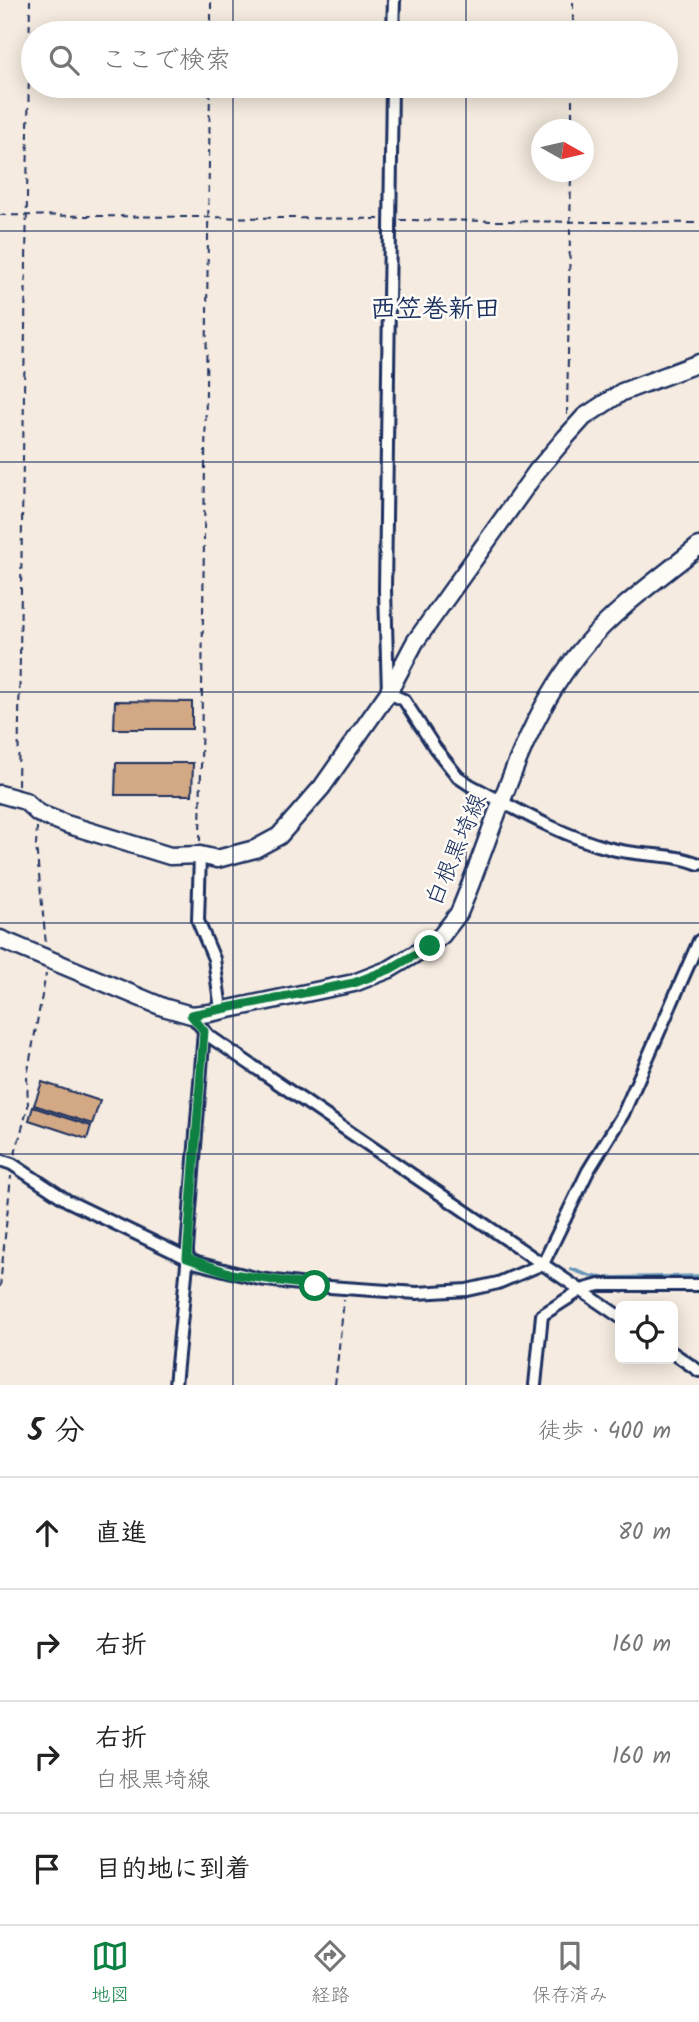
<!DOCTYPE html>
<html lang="ja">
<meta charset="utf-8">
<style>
body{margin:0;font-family:Kalam,"Klee One",sans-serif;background:#f6f6f6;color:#222}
.controls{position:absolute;right:21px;bottom:21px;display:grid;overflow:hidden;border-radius:10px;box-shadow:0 4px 18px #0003}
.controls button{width:63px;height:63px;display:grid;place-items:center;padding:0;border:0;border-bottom:2px solid #e0e0e0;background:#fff;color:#222;font:35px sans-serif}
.compass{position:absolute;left:531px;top:119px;width:63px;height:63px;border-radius:50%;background:#fff;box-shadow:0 4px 18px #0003;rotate:98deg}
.stop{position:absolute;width:21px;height:21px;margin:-16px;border:5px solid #0b8043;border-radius:50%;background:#fff}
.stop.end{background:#0b8043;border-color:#fff;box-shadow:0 2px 7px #0008}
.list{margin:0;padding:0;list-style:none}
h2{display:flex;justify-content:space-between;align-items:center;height:91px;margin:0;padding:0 28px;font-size:30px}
h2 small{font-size:23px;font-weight:400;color:#767676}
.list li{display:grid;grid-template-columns:46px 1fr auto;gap:21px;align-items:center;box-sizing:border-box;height:112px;padding:0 28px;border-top:2px solid #e0e0e0}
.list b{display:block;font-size:26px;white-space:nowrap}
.list p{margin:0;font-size:23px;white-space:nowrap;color:#767676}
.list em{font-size:23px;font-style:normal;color:#767676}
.icon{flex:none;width:38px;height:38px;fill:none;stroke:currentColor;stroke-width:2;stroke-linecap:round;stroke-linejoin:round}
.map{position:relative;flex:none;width:699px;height:1385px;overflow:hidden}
.search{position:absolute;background:#fff;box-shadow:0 4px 18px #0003;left:21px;right:21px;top:21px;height:77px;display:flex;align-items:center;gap:18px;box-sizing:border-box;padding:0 24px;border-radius:38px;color:#767676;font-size:26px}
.sheet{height:539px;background:#fff}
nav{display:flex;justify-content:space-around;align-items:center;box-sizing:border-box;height:98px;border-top:2px solid #e0e0e0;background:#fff;font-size:19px;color:#767676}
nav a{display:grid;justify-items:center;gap:4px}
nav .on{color:#0b8043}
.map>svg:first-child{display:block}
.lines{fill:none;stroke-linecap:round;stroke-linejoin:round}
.stream{stroke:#6595ba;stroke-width:3.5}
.building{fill:#d3a985;stroke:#1b2f5e;stroke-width:2}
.street-casing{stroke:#1b2f5e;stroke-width:16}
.secondary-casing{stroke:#1b2f5e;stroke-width:21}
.path{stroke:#1b2f5e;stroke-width:2;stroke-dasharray:7 5;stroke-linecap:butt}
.street{stroke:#fdfcf7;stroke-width:10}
.secondary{stroke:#fdfcf7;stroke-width:16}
.route{stroke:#0b8043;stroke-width:9}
.grid{fill:none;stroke:#1b2f5e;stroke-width:2;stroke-opacity:0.55}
.labels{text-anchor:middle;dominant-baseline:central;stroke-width:5;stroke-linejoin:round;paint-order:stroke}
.street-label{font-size:24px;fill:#1b2f5e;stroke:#fdfcf7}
.neighbourhood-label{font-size:26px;font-weight:bold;fill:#1b2f5e;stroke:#fdfcf7}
</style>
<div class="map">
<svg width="699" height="1385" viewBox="0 0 699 1385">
<rect width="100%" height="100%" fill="#f5ebe0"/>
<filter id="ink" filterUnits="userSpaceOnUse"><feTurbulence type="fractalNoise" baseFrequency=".0143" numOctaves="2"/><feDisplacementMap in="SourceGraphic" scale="14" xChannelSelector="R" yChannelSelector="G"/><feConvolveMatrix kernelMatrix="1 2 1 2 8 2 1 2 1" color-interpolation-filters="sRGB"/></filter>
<g filter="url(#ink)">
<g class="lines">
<polyline class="stream" points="571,1269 590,1276 604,1278 699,1276"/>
</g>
<g class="building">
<polygon points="115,701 192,702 192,729 114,729"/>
<polygon points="116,763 193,763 192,795 115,795"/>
<polygon points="42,1082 100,1101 92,1124 34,1105"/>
<polygon points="33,1107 91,1126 87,1139 29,1120"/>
</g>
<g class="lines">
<g class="street-casing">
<g id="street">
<polyline points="393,33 394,0"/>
<path d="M392,86L385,590L388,693L404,700L435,748L458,777L470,785C514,808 560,835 608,848C638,857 670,852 699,864"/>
<polyline points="200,855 198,921 214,959 221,1009"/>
<polyline points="191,1015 209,1036 620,1317"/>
<polyline points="0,1160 12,1164 68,1201 197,1263 259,1279 315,1286 417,1293 467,1290 498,1283 543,1264 588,1171 623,1114 699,941"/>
<polyline points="673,1353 699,1371"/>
<polyline points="175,1385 187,1264 187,1249 204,1031"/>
<polyline points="535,1385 542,1315 581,1290 599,1285 699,1285"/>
</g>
</g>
<g class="secondary-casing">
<g id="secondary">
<polyline points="0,794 25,801 38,813 66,824 170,856 200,855 217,859 255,849 279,836 322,787 388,693 415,642 537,471 566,437 584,417 622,392 699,363"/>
<path d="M0,939L163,1007L191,1015L210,1013L354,983L390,969L430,945L442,935L459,913C497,823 521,720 586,644C618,607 661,577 699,546"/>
</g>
</g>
<g class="path">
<polyline points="211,33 211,0"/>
<polyline points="573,33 573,0"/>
<polyline points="572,130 572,86"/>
<polyline points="0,215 380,219"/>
<polyline points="400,220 699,223"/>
<polyline points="567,415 571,172"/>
<polyline points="18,786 30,0"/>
<polyline points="37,827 36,845 46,944"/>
<polyline points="200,841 210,86"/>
<polyline points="15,1154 28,1107 27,1076 46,974"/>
<polyline points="0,1287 11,1176"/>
<polyline points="335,1385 344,1300"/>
</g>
<use href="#street" class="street"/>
<use href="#secondary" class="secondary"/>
</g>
</g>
<g class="lines" filter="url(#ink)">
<polyline class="route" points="315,1286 232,1274 187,1258 204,1031 191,1015 354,983 390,969 430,946"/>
</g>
<path class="grid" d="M233,0V33M466,0V33M233,86V1385M466,86V1385M0,231H699M0,462H699M0,692H699M0,923H699M0,1154H699"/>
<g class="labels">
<g class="street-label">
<text transform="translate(457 850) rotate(-67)">白根黒埼線</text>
</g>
<g class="neighbourhood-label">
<text x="435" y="310">西笠巻新田</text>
</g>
</g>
</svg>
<div class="controls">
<button><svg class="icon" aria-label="locate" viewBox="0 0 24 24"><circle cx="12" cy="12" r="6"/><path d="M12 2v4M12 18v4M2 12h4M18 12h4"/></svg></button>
</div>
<svg class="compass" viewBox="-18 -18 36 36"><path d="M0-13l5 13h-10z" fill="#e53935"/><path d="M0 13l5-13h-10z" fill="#767676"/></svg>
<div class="stop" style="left:315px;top:1286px"></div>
<div class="stop end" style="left:430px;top:946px"></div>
<div class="search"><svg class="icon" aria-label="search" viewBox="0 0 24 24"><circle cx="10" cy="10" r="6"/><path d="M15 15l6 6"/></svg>ここで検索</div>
</div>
<section class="sheet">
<h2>5 分<small>徒歩 · 400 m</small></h2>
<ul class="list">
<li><svg class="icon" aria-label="ahead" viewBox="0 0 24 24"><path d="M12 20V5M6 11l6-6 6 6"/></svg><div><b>直進</b></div><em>80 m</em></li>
<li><svg class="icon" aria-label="right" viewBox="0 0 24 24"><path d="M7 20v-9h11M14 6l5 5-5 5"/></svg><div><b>右折</b></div><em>160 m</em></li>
<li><svg class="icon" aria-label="right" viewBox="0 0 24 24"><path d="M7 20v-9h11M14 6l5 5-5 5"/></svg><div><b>右折</b><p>白根黒埼線</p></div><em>160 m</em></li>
<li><svg class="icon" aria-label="arrive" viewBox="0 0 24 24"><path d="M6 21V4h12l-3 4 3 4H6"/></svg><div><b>目的地に到着</b></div></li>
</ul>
</section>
<nav>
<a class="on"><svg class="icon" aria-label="map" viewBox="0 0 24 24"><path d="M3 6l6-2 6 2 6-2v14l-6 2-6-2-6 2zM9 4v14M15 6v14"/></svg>地図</a>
<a><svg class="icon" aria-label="directions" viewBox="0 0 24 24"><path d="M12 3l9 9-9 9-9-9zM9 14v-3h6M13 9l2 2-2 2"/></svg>経路</a>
<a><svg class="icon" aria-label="saved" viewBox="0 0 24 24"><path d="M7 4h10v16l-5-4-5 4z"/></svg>保存済み</a>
</nav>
